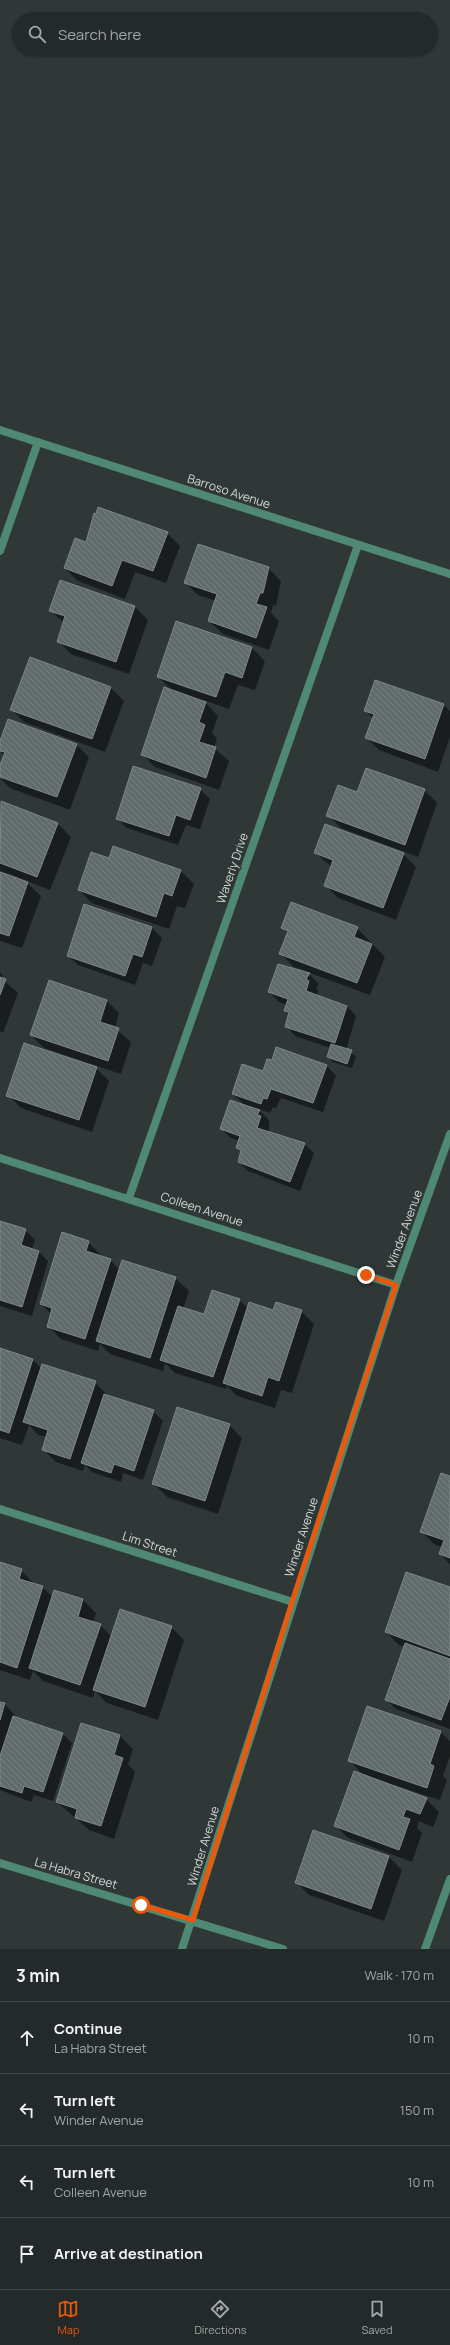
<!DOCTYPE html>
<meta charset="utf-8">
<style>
body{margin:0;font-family:Manrope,sans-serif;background:#2b3231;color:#f1f3f6}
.stop{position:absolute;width:12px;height:12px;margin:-9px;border:3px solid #ea580c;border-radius:50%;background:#fff}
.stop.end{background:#ea580c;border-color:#fff;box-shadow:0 1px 4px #0008}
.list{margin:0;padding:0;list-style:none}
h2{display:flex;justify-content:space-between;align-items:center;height:52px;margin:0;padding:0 16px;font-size:17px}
h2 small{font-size:13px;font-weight:400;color:#a3a7a8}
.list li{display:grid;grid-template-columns:26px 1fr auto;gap:12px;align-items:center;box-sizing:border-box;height:72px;padding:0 16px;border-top:1px solid #404646}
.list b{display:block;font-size:15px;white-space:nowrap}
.list p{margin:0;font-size:13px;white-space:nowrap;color:#a3a7a8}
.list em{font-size:13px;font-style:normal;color:#a3a7a8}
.icon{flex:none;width:22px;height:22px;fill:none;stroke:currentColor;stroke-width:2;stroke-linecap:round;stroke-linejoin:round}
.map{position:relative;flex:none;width:450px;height:1949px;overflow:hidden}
.search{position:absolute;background:#232a29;box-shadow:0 1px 3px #0004;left:12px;right:12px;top:12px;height:44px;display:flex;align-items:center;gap:10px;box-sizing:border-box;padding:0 14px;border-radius:22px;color:#a3a7a8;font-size:15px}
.sheet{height:340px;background:#232a29}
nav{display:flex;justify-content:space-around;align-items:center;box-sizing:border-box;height:56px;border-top:1px solid #404646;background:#232a29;font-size:11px;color:#a3a7a8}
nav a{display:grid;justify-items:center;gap:2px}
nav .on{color:#ea580c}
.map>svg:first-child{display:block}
.shadow{fill:#0007}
.building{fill:url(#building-back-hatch);stroke:#7d8789}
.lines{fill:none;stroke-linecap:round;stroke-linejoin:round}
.minor{stroke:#508973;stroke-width:8}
.route{stroke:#ea580c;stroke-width:5}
.labels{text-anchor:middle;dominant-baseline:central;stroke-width:3.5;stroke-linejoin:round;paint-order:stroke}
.street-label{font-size:12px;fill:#d4d9d8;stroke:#2f3837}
</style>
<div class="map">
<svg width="450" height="1949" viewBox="0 0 450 1949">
<defs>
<pattern id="building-back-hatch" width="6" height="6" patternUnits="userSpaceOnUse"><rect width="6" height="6" fill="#616b6c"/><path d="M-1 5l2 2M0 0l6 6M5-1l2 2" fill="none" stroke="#778080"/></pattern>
</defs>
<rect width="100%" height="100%" fill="#2f3837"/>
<g class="shadow">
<polygon points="167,533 180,546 166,583 135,572 125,599 78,581 65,568 86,543"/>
<polygon points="268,568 281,581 276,606 273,605 271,613 279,621 269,650 223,634 209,621 216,601 198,595 185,582"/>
<polygon points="60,581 135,607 148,620 129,674 71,654 58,641 64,623 50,610"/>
<polygon points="252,648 265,661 255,690 238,685 229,709 203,700 218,716 212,733 217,738 214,748 229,761 219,790 155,767 142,754 173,691 158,677"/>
<polygon points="376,681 444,705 450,711 450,737 438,772 379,750 366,737 373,718 365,711"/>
<polygon points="111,688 124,701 105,752 24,722 11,709"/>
<polygon points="0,744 76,744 89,757 70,810 10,788 0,778 0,768 4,756 0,751"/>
<polygon points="200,789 210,799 200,829 186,825 178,845 127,828 117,818"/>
<polygon points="424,790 437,803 418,857 341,828 328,815 357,793"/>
<polygon points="1,802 58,824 71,837 50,890 24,880 41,896 22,948 0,941 0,873 17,879 18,877 0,871"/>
<polygon points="315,853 403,854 416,867 396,920 338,898 325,885 332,867"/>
<polygon points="110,859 181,871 194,884 185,908 177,906 169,929 92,903 79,890"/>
<polygon points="85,905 152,928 162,938 152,966 143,963 135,985 78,965 68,956"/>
<polygon points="282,928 357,928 385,957 370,995 307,972 319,984 316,988 318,991 317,996 347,1006 356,1016 346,1050 356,1056 352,1068 333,1062 328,1057 331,1048 295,1036 286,1026 290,1015 285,1011 287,1005 279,1002 269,992 305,971 294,967 281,954 288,933"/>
<polygon points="0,972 3,976 2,979 18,993 3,1033 0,1031"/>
<polygon points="106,1000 119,1013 115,1028 131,1042 121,1074 44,1048 31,1035"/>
<polygon points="277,1049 327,1066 336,1076 323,1112 281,1098 276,1108 273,1107 270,1113 257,1108 269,1120 269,1132 304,1144 314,1153 300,1191 248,1171 239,1162 242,1152 237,1148 240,1141 231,1138 221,1129 246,1106 233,1094 264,1072 273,1061"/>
<polygon points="96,1068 109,1081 92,1132 21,1108 8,1095"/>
<polygon points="0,1222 25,1230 35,1240 32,1249 39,1252 48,1261 32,1316 0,1306"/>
<polygon points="88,1242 101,1255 101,1257 110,1260 120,1270 175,1278 189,1291 183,1309 205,1316 239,1300 248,1308 274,1311 301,1311 314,1324 292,1393 281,1390 275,1408 237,1396 227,1386 226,1389 175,1373 165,1363 163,1371 110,1354 100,1344 98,1351 61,1339 48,1326 51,1314 41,1304"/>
<polygon points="0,1349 33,1360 42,1369 95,1382 108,1396 153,1411 163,1421 143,1480 123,1473 121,1482 92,1472 85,1465 83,1471 56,1462 43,1449 47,1437 38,1435 29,1425 22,1445 0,1438"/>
<polygon points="229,1425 242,1438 218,1514 167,1497 154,1484"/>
<polygon points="450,1477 450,1564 440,1554 442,1547 434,1544 421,1531"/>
<polygon points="0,1563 21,1570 34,1584 42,1587 53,1597 83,1600 96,1613 93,1623 100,1625 111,1636 171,1627 184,1640 158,1720 107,1703 95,1691 93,1698 43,1681 33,1671 30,1680 0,1670"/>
<polygon points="450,1588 450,1729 396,1709 386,1699 405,1647 399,1645 386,1632"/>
<polygon points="0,1703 5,1704 17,1718 63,1734 72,1743 53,1801 34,1795 31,1802 0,1790"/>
<polygon points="441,1732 450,1741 450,1756 443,1776 447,1780 440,1800 394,1785 393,1786 426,1799 439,1812 433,1827 419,1821 417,1828 422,1833 412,1862 348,1838 335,1825 364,1776 350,1761"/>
<polygon points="120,1736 133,1749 128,1764 135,1772 114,1839 89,1830 57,1802"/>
<polygon points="313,1831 389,1857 402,1870 384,1921 309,1895 296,1882"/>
</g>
<g class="building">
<polygon points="98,507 168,532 153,571 122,560 112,586 64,568 75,538 86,542 94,513 96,514"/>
<polygon points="198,544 269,567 263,593 260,593 256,604 267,607 256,638 208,621 217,594 184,583"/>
<polygon points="60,580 135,606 116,662 57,642 65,616 49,611"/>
<polygon points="176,621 252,647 242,678 225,672 216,697 157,677"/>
<polygon points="30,657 111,687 92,739 10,710"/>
<polygon points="375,680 444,704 425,759 365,738 374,714 364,711"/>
<polygon points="164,687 206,702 199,722 205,725 199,742 216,747 206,778 141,755"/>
<polygon points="8,719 77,744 57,797 0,777 0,765 5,752 0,751 0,741"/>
<polygon points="133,766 201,788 190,820 176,815 169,836 116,819"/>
<polygon points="366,768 425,789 405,845 326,816 338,785 357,792"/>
<polygon points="1,801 58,823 37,877 0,863"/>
<polygon points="325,824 404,853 383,908 324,886 333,860 314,853"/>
<polygon points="113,846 181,870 172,896 164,893 156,917 78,890 91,852 109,858"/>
<polygon points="0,872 28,882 9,936 0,933"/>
<polygon points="291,902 358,927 354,937 372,944 357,983 279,954 288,931 281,928"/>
<polygon points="84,904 152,927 142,957 133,954 125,976 67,956"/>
<polygon points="278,964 310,973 306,979 309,981 306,991 347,1006 335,1043 285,1027 289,1012 284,1011 288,999 268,992"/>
<polygon points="0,977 6,979 0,995"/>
<polygon points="49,980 107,1000 100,1022 119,1028 108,1061 30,1035"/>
<polygon points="24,1043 97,1067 79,1120 6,1096"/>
<polygon points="331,1044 352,1050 347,1064 327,1057"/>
<polygon points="276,1047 327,1065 313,1103 271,1089 267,1099 263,1098 261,1104 232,1094 242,1064 263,1071 267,1059 272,1060"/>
<polygon points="230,1100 260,1110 257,1115 261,1116 257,1128 305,1143 290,1182 238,1162 241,1150 236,1148 240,1136 220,1129"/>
<polygon points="0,1221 26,1229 21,1245 39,1251 22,1307 0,1300"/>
<polygon points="62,1232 89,1241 86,1251 111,1259 85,1339 47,1327 52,1308 40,1304"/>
<polygon points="122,1260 176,1277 150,1358 96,1341"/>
<polygon points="212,1290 240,1299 213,1377 160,1360 178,1306 204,1314"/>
<polygon points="249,1302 273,1310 276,1302 302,1310 279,1381 268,1377 262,1396 223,1383"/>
<polygon points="0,1348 33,1359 9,1433 0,1430"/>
<polygon points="42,1364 96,1381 70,1459 42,1450 48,1430 23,1422"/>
<polygon points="104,1394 154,1410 134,1471 114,1464 111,1473 81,1463"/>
<polygon points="177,1407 230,1424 205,1501 152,1484"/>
<polygon points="441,1473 450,1476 450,1558 439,1554 444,1540 420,1532"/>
<polygon points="0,1562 22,1569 19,1579 43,1586 17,1668 0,1662"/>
<polygon points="406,1572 450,1587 450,1656 385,1632"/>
<polygon points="54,1590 83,1599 78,1617 101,1624 80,1685 29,1668"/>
<polygon points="120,1609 172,1626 145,1707 93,1690"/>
<polygon points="405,1643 450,1659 450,1697 441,1720 385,1700"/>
<polygon points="0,1702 5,1703 0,1720"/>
<polygon points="367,1706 441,1731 430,1764 434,1766 427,1788 348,1761"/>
<polygon points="13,1716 63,1733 43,1792 24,1786 22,1793 0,1786 0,1756"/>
<polygon points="81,1723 120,1735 114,1755 123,1758 101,1826 75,1818 77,1809 56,1802"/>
<polygon points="354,1771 427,1798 420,1814 406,1809 403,1817 410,1819 399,1850 334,1826"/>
<polygon points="313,1830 389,1856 371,1909 295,1883"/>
</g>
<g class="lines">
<g class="minor">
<polyline points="0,430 450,574"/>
<polyline points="0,551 38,442"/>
<polyline points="0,1158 396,1285"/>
<polyline points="129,1198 358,545"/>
<polyline points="0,1509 293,1602"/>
<polyline points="0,1863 283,1949"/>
<polyline points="182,1949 396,1285 450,1134"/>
<polyline points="425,1949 450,1879"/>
</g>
</g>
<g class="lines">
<polyline class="route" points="141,1905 193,1920 292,1602 396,1285 366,1275"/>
</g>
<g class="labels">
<g class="street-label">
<text transform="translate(229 491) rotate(18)">Barroso Avenue</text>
<text transform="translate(232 868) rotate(-71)">Waverly Drive</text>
<text transform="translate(202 1209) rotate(18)">Colleen Avenue</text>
<text transform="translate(404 1229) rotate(-70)">Winder Avenue</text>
<text transform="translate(301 1537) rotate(-72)">Winder Avenue</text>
<text transform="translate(150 1544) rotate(18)">Lim Street</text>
<text transform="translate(203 1846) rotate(-73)">Winder Avenue</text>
<text transform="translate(76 1873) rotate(16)">La Habra Street</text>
</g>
</g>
</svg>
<div class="stop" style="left:141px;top:1905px"></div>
<div class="stop end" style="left:366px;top:1275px"></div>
<div class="search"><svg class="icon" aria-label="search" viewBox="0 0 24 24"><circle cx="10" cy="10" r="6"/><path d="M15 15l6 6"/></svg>Search here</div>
</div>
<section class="sheet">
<h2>3 min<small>Walk · 170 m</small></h2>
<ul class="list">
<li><svg class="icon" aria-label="ahead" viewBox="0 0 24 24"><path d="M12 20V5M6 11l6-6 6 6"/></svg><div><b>Continue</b><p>La Habra Street</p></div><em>10 m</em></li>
<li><svg class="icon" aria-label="left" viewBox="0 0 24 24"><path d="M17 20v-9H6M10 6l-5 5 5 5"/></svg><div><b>Turn left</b><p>Winder Avenue</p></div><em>150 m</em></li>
<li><svg class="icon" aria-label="left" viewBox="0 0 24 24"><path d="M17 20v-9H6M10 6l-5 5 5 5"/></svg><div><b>Turn left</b><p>Colleen Avenue</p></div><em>10 m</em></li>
<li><svg class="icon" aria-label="arrive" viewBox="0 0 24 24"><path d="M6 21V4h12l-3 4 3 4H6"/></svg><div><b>Arrive at destination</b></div></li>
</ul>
</section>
<nav>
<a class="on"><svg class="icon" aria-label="map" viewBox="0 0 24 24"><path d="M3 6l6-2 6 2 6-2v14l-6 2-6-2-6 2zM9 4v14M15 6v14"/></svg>Map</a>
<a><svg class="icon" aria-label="directions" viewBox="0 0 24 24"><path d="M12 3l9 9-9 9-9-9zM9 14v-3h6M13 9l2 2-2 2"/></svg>Directions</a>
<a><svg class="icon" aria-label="saved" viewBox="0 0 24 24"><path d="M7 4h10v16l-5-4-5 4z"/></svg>Saved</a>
</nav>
